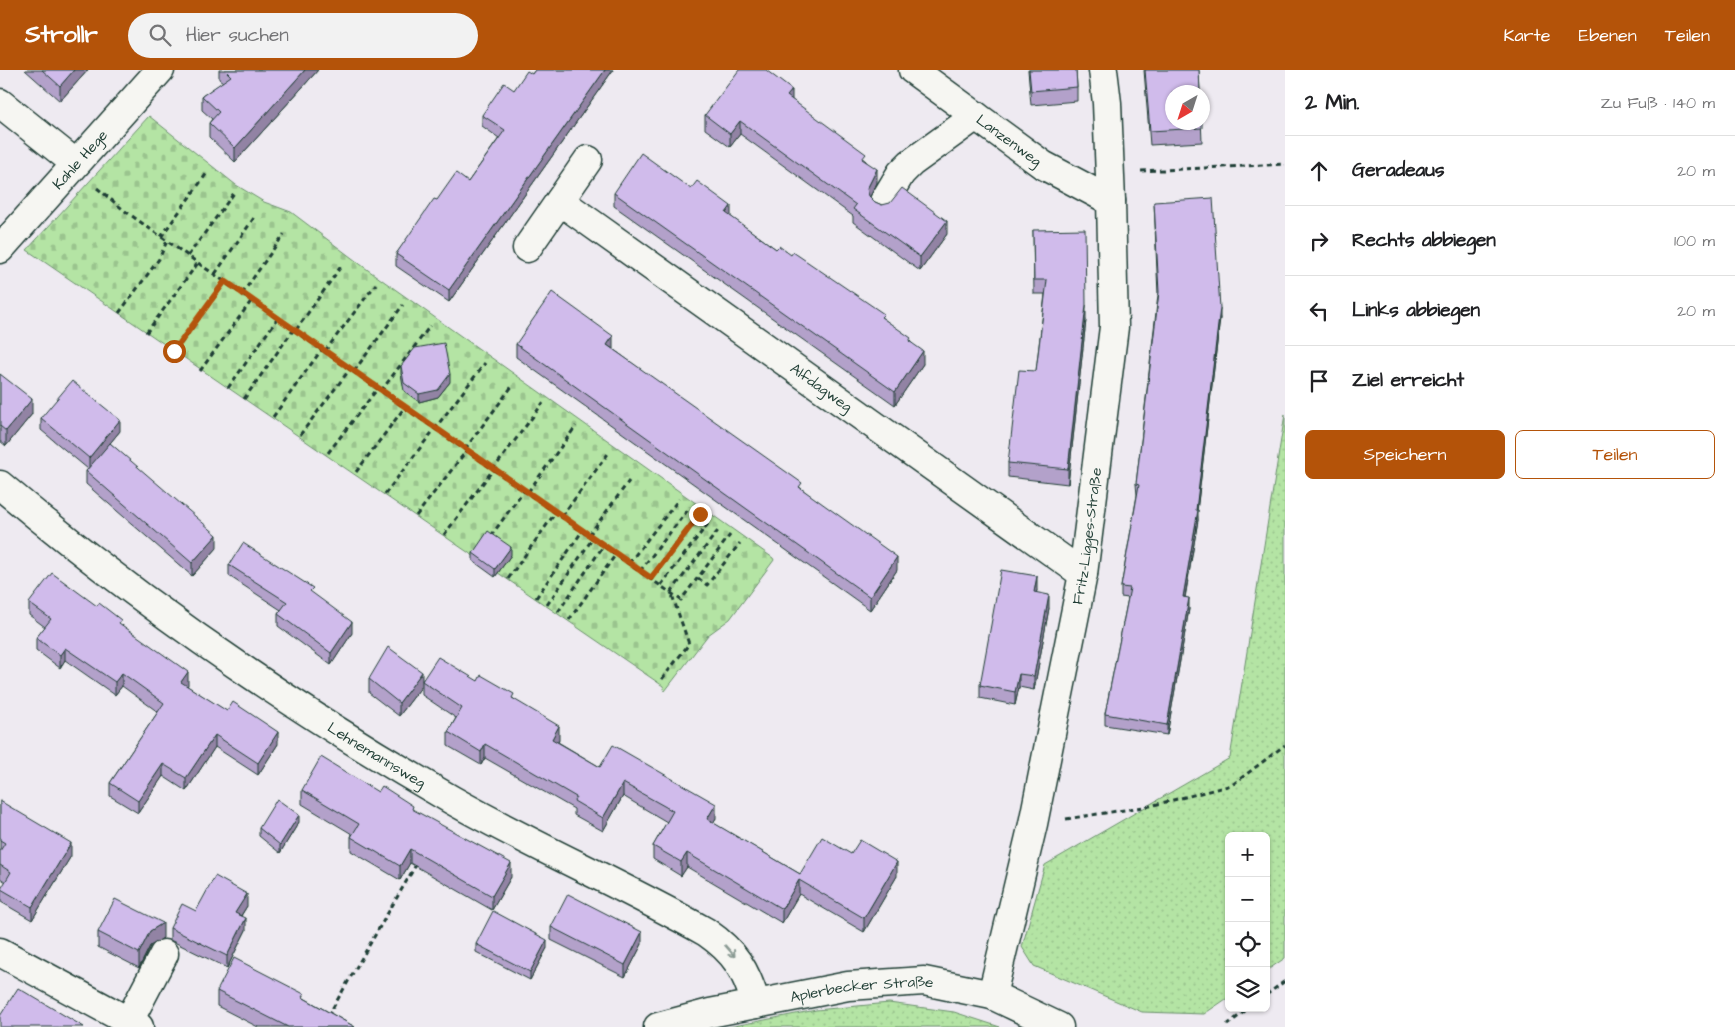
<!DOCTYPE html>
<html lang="de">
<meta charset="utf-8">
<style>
body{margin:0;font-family:"Architects Daughter",sans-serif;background:#f2f2f2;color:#202124}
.controls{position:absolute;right:15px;bottom:15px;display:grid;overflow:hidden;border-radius:8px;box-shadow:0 1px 4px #0004}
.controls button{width:45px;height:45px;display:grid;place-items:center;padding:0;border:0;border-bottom:1px solid #e0e0e0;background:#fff;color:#202124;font:25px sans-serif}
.compass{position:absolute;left:1165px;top:15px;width:45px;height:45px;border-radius:50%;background:#fff;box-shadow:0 1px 4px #0004;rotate:219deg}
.stop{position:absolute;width:15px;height:15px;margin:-11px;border:4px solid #b45309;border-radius:50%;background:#fff}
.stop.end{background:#b45309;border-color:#fff;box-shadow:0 1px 5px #0008}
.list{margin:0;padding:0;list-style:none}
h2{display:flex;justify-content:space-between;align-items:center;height:65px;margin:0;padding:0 20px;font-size:21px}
h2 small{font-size:16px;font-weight:400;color:#757577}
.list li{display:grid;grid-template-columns:32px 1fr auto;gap:15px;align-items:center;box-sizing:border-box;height:70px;padding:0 20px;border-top:1px solid #e0e0e0}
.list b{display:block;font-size:19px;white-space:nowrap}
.list em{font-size:16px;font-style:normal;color:#757577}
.actions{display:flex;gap:10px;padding:15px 20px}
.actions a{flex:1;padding:11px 0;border:1px solid #b45309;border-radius:8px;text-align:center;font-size:18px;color:#b45309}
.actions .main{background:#b45309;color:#fff}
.icon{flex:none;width:28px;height:28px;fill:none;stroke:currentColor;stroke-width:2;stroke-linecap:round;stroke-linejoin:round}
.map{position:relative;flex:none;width:1285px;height:957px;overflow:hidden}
header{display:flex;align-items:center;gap:30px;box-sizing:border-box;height:70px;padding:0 25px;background:#b45309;color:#fff}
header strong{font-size:24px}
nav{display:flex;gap:28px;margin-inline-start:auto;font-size:18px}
.search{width:350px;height:45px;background:#f2f2f2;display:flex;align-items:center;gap:12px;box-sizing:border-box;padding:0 18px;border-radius:28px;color:#757577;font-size:19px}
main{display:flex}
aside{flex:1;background:#fff}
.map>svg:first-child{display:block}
.grass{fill:url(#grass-dots);stroke:#6a906c}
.cemetery{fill:url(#cemetery-stones);stroke:#6a906c}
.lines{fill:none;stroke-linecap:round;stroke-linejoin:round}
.minor-casing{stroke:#1f3d34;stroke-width:31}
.path{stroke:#1f3d34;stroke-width:3;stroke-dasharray:5 4;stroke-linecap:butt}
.minor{stroke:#f6f6f2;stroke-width:28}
.wall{fill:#b3a1ca;stroke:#1f3d34}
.shaded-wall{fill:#9283a4;stroke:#1f3d34}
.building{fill:#d0bbeb;stroke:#1f3d34}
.oneway{stroke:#8a9a93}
.route{stroke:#b45309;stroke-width:6}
.labels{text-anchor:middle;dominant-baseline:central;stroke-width:4;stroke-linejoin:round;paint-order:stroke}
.street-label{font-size:15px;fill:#1f3d34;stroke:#f6f6f2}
</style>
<header>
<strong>Strollr</strong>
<div class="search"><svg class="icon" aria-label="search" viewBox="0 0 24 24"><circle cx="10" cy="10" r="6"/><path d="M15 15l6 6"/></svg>Hier suchen</div>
<nav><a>Karte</a><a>Ebenen</a><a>Teilen</a></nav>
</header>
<main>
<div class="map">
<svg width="1285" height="957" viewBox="0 0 1285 957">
<defs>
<pattern id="grass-dots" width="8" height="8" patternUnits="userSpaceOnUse" patternTransform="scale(1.25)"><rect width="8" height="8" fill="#b4e4a4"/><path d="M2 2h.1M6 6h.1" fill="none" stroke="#9ac48e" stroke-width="1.8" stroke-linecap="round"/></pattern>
<pattern id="cemetery-stones" width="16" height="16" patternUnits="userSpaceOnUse" patternTransform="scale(1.25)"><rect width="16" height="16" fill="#b4e4a4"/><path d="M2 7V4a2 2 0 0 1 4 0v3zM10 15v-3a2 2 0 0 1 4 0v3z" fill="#9ac48e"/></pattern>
</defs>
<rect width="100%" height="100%" fill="#eeeaf1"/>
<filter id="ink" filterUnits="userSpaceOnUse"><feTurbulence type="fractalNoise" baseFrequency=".02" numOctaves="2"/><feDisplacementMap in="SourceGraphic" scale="10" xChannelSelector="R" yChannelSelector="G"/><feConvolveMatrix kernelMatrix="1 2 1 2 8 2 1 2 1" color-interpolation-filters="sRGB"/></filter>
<g filter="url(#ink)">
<g class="grass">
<polygon points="1285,344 1285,888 1266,901 1266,766 1229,766 1229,927 1204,944 1142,942 1034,896 1022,877 1045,795 1230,688"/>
<polygon points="889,933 954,942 1000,957 729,957 816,940"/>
</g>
<polygon class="cemetery" points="149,46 236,115 264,132 291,142 368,200 773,488 774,490 730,549 708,565 665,621 663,616 27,180"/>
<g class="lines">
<g class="minor-casing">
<g id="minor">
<path id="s1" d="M913,0L1043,95L1111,131"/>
<polyline points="0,33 75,93"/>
<path id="s2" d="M560,131L1083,504"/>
<polyline points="883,133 901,103 911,93 976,46"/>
<polyline points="527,178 588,90"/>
<path id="s3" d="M0,179L160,0"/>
<path id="s4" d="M0,415C141,534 292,638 452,730C535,777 623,815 706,862C735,882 746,900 756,934"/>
<polyline points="0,882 139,957"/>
<path id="s5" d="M992,925L1033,754L1083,504L1114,257L1111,131L1107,33L1103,0"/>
<polyline points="129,951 164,884"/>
<path id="s6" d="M658,957L710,943L848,916L924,911L992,925L1059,957"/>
</g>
</g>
<g class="path">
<polyline points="1141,101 1285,94"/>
<polyline points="97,118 125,141 198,193 681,530 730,465"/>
<polyline points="161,167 207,103"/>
<polyline points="188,186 234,123"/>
<polyline points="215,204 256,145"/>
<polyline points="242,224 284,164"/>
<polyline points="119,243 159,189 167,171"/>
<polyline points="296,260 342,195"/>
<polyline points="146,263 198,193"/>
<polyline points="175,281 225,211"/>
<polyline points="325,281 376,214"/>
<polyline points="200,301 252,230"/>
<polyline points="354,301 403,235"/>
<polyline points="228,318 278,248"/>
<polyline points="381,321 430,256"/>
<polyline points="244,329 294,259"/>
<polyline points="273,347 322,279"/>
<polyline points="300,365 350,299"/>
<polyline points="465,379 513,315"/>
<polyline points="328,383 378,318"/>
<polyline points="356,402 405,337"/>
<polyline points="528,422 576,356"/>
<polyline points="385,424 485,293"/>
<polyline points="416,446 467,380"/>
<polyline points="562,446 610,381"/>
<polyline points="444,465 543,333"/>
<polyline points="589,465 629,411"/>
<polyline points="491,466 524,420"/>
<polyline points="629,493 679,429"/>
<polyline points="640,501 690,437"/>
<polyline points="651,508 700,444"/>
<polyline points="698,508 707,515 740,473"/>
<polyline points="508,509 556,442"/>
<polyline points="661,515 710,451"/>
<polyline points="536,528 583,460"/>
<polyline points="547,535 593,468"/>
<polyline points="558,542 604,475"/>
<polyline points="569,550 616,484"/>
<polyline points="662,609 689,574 671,522 720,458"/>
<polyline points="1066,749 1150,736 1232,715 1285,675"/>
<polyline points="1266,925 1285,911"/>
<polyline points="328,946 417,793"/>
<polyline points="1227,955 1249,938"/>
</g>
<use href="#minor" class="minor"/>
</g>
<g class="wall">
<polygon points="25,0 88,0 60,31"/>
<polygon points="219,0 318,0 235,92 209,67 209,53 212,49 202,40 202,26 223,12 219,9"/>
<polygon points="535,0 613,0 449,232 396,196 396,184 437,130 468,112 499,68 482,56 482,45 514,20 532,4"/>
<polygon points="1028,0 1076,0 1077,17 1077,31 1031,35"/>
<polygon points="1144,0 1199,0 1202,72 1150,75"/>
<polygon points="792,30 866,91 877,113 870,127 875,132 947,164 920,201 853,152 853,146 740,64 730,77 705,59 705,45"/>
<polygon points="614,123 731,147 776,179 884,249 911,272 923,294 895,335 614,136"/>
<polygon points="1154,132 1220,248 1197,440 1198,450 1185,528 1189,539 1167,665 1105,655 1105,644 1128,528 1121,527 1121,517 1137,425 1136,414 1158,225"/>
<polygon points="1033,160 1086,250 1068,414 1008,407 1008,393 1036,301 1045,224 1034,224"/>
<polygon points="516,274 613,279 802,419 897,500 870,540 516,287"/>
<polygon points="401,296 450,312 438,327 419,332 404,321 401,304"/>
<polygon points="0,304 32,344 6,376 0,371"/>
<polygon points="41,348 120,361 110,373 217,478 192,506 86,414 86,401 88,399 41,360"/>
<polygon points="473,483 511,485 495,507 473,491"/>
<polygon points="229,495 352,563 331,595 278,556 278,544 281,540 229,506"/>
<polygon points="1037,520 1036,522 1049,538 1034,620 1019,617 1015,635 980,628 980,615"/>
<polygon points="29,533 121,555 188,615 187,616 278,674 258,705 215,677 186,721 163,706 138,743 110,726 110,713 158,642 122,616 115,625 65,590 60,598 36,580 36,568 45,557 29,545"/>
<polygon points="369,609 478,611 514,629 559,670 558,672 600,697 716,748 713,753 800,804 851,784 897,806 864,862 799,824 782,853 687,797 681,806 653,789 653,776 667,752 623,726 603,761 574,745 574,739 485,688 481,695 448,676 448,662 456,648 422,625 422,616 399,646 369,623"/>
<polygon points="302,720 378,722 413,740 511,807 492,840 410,793 400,810 351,781 351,767 352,764 302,734"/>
<polygon points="0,731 71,786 32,850 1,832 1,819 6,812 0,808"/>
<polygon points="299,752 280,783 259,766 259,758"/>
<polygon points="247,836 241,846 246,860 227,898 170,870 170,858 196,841"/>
<polygon points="551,857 642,874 625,907 551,870"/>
<polygon points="98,862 163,868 150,876 139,898 98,877"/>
<polygon points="476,874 547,878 530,910 476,882"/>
<polygon points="217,921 304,928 355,957 258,957 217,936"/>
</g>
<g class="shaded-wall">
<polygon points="74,0 88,0 60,31 60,16"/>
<polygon points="305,0 318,0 235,92 235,78"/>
<polygon points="605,0 613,0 449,232 449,220"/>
<polygon points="792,20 792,33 787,26"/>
<polygon points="740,51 740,64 730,77 730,64"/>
<polygon points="877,99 877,113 867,132 867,119"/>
<polygon points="731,136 731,149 726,143"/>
<polygon points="947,151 947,164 920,201 920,187"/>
<polygon points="1086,235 1086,250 1068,414 1068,399"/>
<polygon points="1220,238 1220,248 1196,450 1196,440"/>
<polygon points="613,266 613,279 607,275"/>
<polygon points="923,281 923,294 895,335 895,322"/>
<polygon points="450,304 450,312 438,327 419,332 419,324"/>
<polygon points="32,329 32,344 6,376 6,361"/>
<polygon points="120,350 120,361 89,399 89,388"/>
<polygon points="1198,440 1198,450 1183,538 1183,527"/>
<polygon points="217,465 217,478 192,506 192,493"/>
<polygon points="511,477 511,485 495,507 495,499"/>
<polygon points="897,487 897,500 870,540 870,527"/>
<polygon points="1037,506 1037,520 1034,535 1034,522"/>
<polygon points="1049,525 1049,538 1034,620 1034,606"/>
<polygon points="1189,528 1189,539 1167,665 1167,655"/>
<polygon points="352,552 352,563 331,595 331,583"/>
<polygon points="65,578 65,590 60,598 60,585"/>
<polygon points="188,602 188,615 181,624 181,612"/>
<polygon points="422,602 422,616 399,646 399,633"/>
<polygon points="122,603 122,616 115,625 115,612"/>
<polygon points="1019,604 1019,617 1015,635 1015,622"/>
<polygon points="559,656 559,670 552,683 552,669"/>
<polygon points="278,662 278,674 258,705 258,693"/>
<polygon points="215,665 215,677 186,721 186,708"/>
<polygon points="485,674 485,688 481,695 481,682"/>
<polygon points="163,694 163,706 138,743 138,731"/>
<polygon points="623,713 623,726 603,761 603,748"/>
<polygon points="716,734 716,748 707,763 707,749"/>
<polygon points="299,745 299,752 280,783 280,775"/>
<polygon points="71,773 71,786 32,850 32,837"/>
<polygon points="410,779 410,793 400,810 400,796"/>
<polygon points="687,783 687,797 681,806 681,792"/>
<polygon points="897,792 897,806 864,862 864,848"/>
<polygon points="511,793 511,807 492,840 492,826"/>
<polygon points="799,810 799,824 782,853 782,839"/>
<polygon points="247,824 247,836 235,855 235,843"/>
<polygon points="246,848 246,860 227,898 227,886"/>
<polygon points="163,853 163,868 150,876 139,898 139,883 150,861"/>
<polygon points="642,862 642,874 625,907 625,895"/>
<polygon points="547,870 547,878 530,910 530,902"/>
</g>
<g class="building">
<polygon points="42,0 74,0 60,16"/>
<polygon points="225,0 305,0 235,78 209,53 219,42 202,26 231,6"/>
<polygon points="535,0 605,0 449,220 396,184 434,129 437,130 456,103 468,112 505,60 482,45 504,13 514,20 527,1 532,4"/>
<polygon points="739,0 766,0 792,20 787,26 866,84 862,89 877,99 867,119 869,126 875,132 882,135 890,133 902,118 947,151 920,187 853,139 856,135 740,51 730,64 705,45"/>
<polygon points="1029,0 1076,0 1077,17 1031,21"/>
<polygon points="1145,0 1199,0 1200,22 1172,22 1172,52 1202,52 1202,58 1150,61"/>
<polygon points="641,83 691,119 697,111 731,136 726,143 776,179 779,176 791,185 793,182 884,244 881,247 911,268 909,271 923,281 895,322 614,123"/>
<polygon points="1213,128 1220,238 1196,440 1198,440 1183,527 1189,528 1167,655 1105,644 1130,518 1121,517 1139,415 1136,414 1159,222 1154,132"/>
<polygon points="1085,159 1086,235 1068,399 1008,393 1019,300 1036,301 1047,210 1034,210 1033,160"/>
<polygon points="552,222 613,266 607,275 802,413 799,417 897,487 870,527 516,274"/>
<polygon points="444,273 450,304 438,320 419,324 404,313 401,296 415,278"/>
<polygon points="0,304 32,329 6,361 0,356"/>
<polygon points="72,311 120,350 89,388 41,348"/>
<polygon points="110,373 217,465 192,493 86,401"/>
<polygon points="488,461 511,477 495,499 473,483"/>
<polygon points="243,473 313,518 310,521 352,552 331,583 278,544 287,532 229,495"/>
<polygon points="1001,500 1037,506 1034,522 1049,525 1034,606 1019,604 1015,622 980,615"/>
<polygon points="52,503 97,536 99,533 121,550 119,553 188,602 181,612 227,641 233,632 278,662 258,693 215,665 186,708 163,694 138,731 110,713 164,633 122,603 115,612 65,578 60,585 36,568 51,549 29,533"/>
<polygon points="388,577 422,602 399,633 369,609"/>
<polygon points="438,587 478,611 481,605 514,624 512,628 559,656 552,669 600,697 613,675 716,734 707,749 800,804 822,767 851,784 860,770 897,792 864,848 799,810 782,839 687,783 681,792 653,776 673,741 623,713 603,748 574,731 576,727 485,674 481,682 448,662 462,638 422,611"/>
<polygon points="321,687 378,722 382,716 413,736 412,739 511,793 492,826 410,779 400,796 351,767 359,754 302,720"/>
<polygon points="277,729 299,745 280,775 259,758"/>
<polygon points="0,731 71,773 32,837 1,819 11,802 0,795 0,781 5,773 0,770"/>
<polygon points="215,806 247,824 235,843 246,848 227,886 170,858 182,834 196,841"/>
<polygon points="568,824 642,862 625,895 551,857"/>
<polygon points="115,829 163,853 150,861 139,883 98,862"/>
<polygon points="493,841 547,870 530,902 476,874"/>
<polygon points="234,888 304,924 302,927 355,957 288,957 217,921"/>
<polygon points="18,918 84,957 0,957 0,946"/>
</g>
<defs><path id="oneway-shaft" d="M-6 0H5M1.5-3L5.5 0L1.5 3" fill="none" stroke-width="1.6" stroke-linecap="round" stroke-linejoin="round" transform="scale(1.25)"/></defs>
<use class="oneway" href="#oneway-shaft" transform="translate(730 881) rotate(49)"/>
</g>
<g class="lines" filter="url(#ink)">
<polyline class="route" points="174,281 225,211 651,508 700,444"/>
</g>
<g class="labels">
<g class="street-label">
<text stroke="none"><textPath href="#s1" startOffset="119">Lanzenweg</textPath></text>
<text stroke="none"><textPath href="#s3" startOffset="120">Kahle Hege</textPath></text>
<text stroke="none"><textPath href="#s2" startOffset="321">Alfdagweg</textPath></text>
<text stroke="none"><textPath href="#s5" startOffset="469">Fritz-Ligges-Straße</textPath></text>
<text stroke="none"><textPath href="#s4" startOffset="464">Lehnemannsweg</textPath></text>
<text stroke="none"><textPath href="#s6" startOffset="208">Aplerbecker Straße</textPath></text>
</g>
</g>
</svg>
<div class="controls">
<button>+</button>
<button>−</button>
<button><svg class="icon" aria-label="locate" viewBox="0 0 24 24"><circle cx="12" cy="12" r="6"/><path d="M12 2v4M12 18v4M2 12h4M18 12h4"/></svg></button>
<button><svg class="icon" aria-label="layers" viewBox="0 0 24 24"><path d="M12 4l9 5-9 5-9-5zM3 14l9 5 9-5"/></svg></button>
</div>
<svg class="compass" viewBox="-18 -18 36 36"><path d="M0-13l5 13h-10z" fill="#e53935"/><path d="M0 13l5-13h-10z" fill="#757577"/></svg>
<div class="stop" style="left:174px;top:281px"></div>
<div class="stop end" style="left:700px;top:444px"></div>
</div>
<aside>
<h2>2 Min.<small>Zu Fuß · 140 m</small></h2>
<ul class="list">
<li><svg class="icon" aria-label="ahead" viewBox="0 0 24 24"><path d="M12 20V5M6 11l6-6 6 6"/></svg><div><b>Geradeaus</b></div><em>20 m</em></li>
<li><svg class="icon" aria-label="right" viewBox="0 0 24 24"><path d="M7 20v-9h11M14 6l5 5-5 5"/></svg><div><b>Rechts abbiegen</b></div><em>100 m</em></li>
<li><svg class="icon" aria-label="left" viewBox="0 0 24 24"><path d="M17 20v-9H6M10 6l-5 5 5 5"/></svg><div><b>Links abbiegen</b></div><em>20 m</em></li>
<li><svg class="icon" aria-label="arrive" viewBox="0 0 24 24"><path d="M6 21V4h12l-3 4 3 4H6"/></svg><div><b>Ziel erreicht</b></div></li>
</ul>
<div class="actions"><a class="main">Speichern</a><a>Teilen</a></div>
</aside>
</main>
